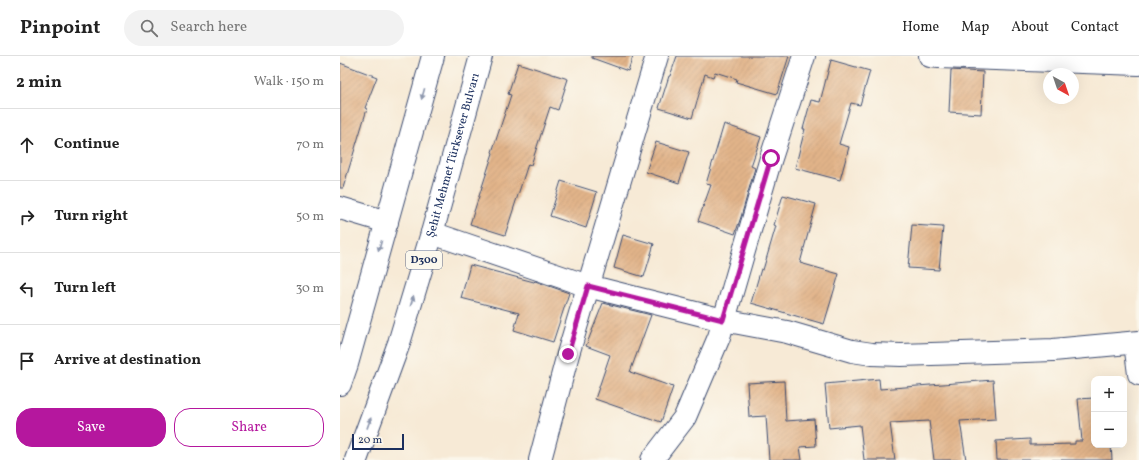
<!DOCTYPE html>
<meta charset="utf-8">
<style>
body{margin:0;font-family:Vollkorn,serif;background:#f2f2f2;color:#222}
.controls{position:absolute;right:12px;bottom:12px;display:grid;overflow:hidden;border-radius:8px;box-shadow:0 4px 16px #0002}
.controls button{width:36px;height:36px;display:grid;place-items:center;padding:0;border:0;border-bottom:1px solid #e0e0e0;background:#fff;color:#222;font:20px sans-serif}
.compass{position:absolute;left:703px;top:12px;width:36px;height:36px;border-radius:50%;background:#fff;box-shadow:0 4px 16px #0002;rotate:140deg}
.scale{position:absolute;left:12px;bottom:10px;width:52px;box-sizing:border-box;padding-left:4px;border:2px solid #1b2f5e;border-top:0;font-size:11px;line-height:14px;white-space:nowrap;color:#1b2f5e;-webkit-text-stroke:3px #fbf7ec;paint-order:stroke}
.stop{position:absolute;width:12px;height:12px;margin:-9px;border:3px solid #b5179e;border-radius:50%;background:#fff}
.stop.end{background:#b5179e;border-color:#fff;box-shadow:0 1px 4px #0008}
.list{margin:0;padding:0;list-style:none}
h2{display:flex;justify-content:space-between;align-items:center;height:52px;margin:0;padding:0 16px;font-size:17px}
h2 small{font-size:13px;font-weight:400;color:#767676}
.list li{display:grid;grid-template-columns:26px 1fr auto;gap:12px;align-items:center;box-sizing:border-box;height:72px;padding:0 16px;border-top:1px solid #e0e0e0}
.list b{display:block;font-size:15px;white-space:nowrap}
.list em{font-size:13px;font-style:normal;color:#767676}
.actions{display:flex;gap:8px;padding:12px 16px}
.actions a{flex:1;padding:9px 0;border:1px solid #b5179e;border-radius:16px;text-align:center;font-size:14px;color:#b5179e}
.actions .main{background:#b5179e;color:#fff}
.icon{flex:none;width:22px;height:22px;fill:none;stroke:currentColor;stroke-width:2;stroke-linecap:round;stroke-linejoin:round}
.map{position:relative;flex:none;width:799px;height:404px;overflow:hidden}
header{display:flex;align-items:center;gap:24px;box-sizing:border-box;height:56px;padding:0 20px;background:#fff;border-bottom:1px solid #e0e0e0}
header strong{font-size:19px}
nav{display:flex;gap:22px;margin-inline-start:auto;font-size:14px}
.search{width:280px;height:36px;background:#f2f2f2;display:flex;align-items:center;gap:10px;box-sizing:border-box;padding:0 14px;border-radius:22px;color:#767676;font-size:15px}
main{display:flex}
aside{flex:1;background:#fff}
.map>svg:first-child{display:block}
.building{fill:url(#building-hatch)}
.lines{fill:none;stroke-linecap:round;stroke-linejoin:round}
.minor-casing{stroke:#3c4b70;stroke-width:24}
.highway-casing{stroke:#3c4b70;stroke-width:24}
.minor{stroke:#fff;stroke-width:22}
.highway{stroke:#fff;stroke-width:22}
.oneway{fill:#8d97ae}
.route{stroke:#b5179e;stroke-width:5}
.labels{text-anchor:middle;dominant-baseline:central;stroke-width:3;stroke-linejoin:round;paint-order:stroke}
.shield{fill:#fbf7ec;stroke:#5e6b89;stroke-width:1}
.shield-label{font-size:11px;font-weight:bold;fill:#1b2f5e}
.street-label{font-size:12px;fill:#1b2f5e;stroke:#fbf7ec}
</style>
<header>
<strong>Pinpoint</strong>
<div class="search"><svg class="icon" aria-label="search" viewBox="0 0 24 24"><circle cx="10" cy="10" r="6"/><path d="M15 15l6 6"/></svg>Search here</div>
<nav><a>Home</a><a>Map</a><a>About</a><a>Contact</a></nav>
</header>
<main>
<aside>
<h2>2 min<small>Walk · 150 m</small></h2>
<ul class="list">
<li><svg class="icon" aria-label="ahead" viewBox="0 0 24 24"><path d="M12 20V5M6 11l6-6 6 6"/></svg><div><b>Continue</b></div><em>70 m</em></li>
<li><svg class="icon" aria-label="right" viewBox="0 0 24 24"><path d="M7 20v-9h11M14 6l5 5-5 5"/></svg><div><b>Turn right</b></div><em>50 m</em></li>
<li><svg class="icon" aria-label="left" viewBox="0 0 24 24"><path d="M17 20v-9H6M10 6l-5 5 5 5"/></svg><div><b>Turn left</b></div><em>30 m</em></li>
<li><svg class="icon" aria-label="arrive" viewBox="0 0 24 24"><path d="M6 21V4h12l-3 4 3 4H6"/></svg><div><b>Arrive at destination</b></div></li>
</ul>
<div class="actions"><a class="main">Save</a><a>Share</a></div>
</aside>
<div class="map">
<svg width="799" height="404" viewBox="0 0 799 404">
<defs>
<pattern id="building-hatch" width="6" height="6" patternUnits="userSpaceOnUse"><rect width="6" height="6" fill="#e2b489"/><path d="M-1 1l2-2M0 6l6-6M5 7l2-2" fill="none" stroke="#c19b79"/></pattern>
</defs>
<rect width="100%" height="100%" fill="#fbf7ec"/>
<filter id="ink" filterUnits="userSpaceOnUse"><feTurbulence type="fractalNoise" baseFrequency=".025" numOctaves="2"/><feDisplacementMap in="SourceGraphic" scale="8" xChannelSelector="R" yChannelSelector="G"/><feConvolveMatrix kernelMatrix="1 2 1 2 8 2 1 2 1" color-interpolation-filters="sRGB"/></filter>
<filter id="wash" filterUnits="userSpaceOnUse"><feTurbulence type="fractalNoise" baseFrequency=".012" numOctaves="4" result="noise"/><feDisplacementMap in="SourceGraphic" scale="16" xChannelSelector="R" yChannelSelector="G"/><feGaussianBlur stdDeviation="0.9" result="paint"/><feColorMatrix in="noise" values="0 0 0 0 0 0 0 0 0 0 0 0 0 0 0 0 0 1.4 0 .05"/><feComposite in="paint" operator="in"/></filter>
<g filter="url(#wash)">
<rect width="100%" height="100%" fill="#f7ead6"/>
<g id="blocks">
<g class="building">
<polygon points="252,0 293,0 288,15 252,2"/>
<polygon points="337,0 449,0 437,38 396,26 397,23 375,16 373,21 365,18 352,62 319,52 329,20 330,20"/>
<polygon points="491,4 530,15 520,49 511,47 499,88 509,91 500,124 455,112 465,73 463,73 471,44 480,46"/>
<polygon points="0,7 37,21 25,52 27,53 3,132 0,132"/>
<polygon points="178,7 228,23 218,54 210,51 191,109 188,108 165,179 130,168 153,97 152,96 171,39 168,38"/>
<polygon points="611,14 643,16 641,58 609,56"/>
<polygon points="384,68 421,81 411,110 415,112 401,161 395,178 358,165 371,129 366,128"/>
<polygon points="316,86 349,96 339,127 306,116"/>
<polygon points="221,125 257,136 246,172 210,160"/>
<polygon points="443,139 476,148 460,207 499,218 484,268 411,247 421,213 423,214 436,170 434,169"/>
<polygon points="572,169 603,171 599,214 568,212"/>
<polygon points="283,179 314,188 304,221 274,212"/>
<polygon points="130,209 194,226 195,225 229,237 213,286 174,274 179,257 121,242"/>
<polygon points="263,247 311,259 290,316 333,331 321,366 255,343 270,299 246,290"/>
<polygon points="539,323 540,333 653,324 656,363 620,365 626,404 594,404 589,365 550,367 555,404 524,404 520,369 489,372 485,328"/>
<polygon points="444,325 446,365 474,363 476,390 460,391 462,404 429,404 426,360 409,361 407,327"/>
<polygon points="754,342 754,389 771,389 772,404 657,404 656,385 690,383 690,389 735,388 735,385 742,385 738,343"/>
</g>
</g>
</g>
<g filter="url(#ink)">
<use href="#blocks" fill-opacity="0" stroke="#3c4b70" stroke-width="1"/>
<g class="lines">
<g class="minor-casing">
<g id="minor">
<polyline points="590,0 599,1 799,8"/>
<polyline points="0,152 47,166"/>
<polyline points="92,177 248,230 383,264 447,276 512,295 532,298 561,299 713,294 799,286"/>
<polyline points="795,287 799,318"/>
<polyline points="200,404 228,298 317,0"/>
<polyline points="312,404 345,361 379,281 431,102 464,0"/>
</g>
</g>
<g class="highway-casing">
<g id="highway">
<polyline points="0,328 7,308 93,0"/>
<path id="s1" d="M16,404L59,287L92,177L141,0"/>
</g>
</g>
<use href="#minor" class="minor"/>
<use href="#highway" class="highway"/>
</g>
<defs><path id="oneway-solid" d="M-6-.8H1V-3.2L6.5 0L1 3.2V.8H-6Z"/></defs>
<g class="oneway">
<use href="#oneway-solid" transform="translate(83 38) rotate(106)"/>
<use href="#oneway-solid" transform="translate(40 190) rotate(106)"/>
<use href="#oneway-solid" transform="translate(72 245) rotate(-73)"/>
<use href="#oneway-solid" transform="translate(29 367) rotate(-70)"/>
</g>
</g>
<g class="lines" filter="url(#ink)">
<polyline class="route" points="228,298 248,230 383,264 431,102"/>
</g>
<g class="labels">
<rect class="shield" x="66" y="195" width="36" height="18" rx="3"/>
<g class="shield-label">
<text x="84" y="204">D300</text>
</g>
<g class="street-label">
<text stroke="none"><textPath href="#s1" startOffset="320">Şehit Mehmet Türksever Bulvarı</textPath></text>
</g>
</g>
</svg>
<div class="controls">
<button>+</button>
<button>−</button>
</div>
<svg class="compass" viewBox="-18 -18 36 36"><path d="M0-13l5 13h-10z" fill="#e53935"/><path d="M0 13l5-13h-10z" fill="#767676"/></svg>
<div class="scale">20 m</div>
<div class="stop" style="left:431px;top:102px"></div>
<div class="stop end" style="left:228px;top:298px"></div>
</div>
</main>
